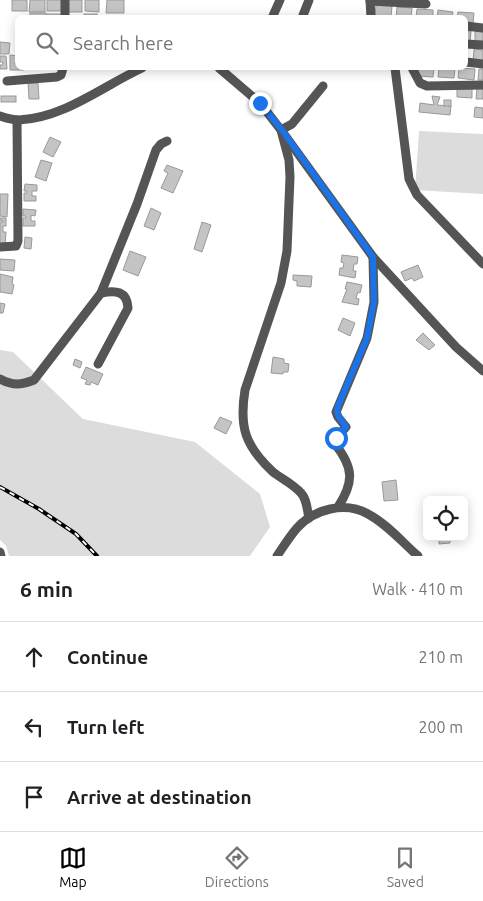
<!DOCTYPE html>
<meta charset="utf-8">
<style>
body{margin:0;font-family:Ubuntu,sans-serif;background:#f2f2f2;color:#202124}
.controls{position:absolute;right:15px;bottom:15px;display:grid;overflow:hidden;border-radius:8px;box-shadow:0 2px 12px #0003}
.controls button{width:45px;height:45px;display:grid;place-items:center;padding:0;border:0;border-bottom:1px solid #e0e0e0;background:#fff;color:#202124;font:25px sans-serif}
.stop{position:absolute;width:15px;height:15px;margin:-11px;border:4px solid #1a73e8;border-radius:50%;background:#fff}
.stop.end{background:#1a73e8;border-color:#fff;box-shadow:0 1px 5px #0008}
.list{margin:0;padding:0;list-style:none}
h2{display:flex;justify-content:space-between;align-items:center;height:65px;margin:0;padding:0 20px;font-size:21px}
h2 small{font-size:16px;font-weight:400;color:#757577}
.list li{display:grid;grid-template-columns:32px 1fr auto;gap:15px;align-items:center;box-sizing:border-box;height:70px;padding:0 20px;border-top:1px solid #e0e0e0}
.list b{display:block;font-size:19px;white-space:nowrap}
.list em{font-size:16px;font-style:normal;color:#757577}
.icon{flex:none;width:28px;height:28px;fill:none;stroke:currentColor;stroke-width:2;stroke-linecap:round;stroke-linejoin:round}
.map{position:relative;flex:none;width:483px;height:556px;overflow:hidden}
.search{position:absolute;background:#fff;box-shadow:0 2px 12px #0003;left:15px;right:15px;top:15px;height:55px;display:flex;align-items:center;gap:12px;box-sizing:border-box;padding:0 18px;border-radius:8px;color:#757577;font-size:19px}
.sheet{height:275px;background:#fff}
nav{display:flex;justify-content:space-around;align-items:center;box-sizing:border-box;height:70px;border-top:1px solid #e0e0e0;background:#fff;font-size:14px;color:#757577}
nav a{display:grid;justify-items:center;gap:2px}
nav .on{color:#000}
.map>svg:first-child{display:block}
.green{fill:#dcdcdc}
.building{fill:#c4c4c4;stroke:#999}
.lines{fill:none;stroke-linecap:round;stroke-linejoin:round}
.minor{stroke:#555;stroke-width:9}
.rail-casing{stroke:#000;stroke-width:4}
.rail{stroke:#fff;stroke-width:2;stroke-dasharray:5.5;stroke-linecap:butt}
.route{stroke:#1a73e8;stroke-width:6}
</style>
<div class="map">
<svg width="483" height="556" viewBox="0 0 483 556">
<rect width="100%" height="100%" fill="#fff"/>
<g class="green">
<polygon points="419,131 483,134 483,194 415,190"/>
<polygon points="0,350 13,352 83,419 195,442 260,494 270,527 250,556 9,556 6,546 0,540"/>
</g>
<g class="building">
<rect x="12" y="0" width="15" height="11"/>
<polygon points="30,0 45,0 45,12 29,12"/>
<rect x="47" y="0" width="15" height="11"/>
<rect x="68" y="0" width="14" height="12"/>
<polygon points="85,0 99,0 99,12 85,11"/>
<polygon points="107,0 124,0 124,13 106,13"/>
<polygon points="376,5 392,6 391,17 375,16"/>
<polygon points="397,7 412,8 411,18 396,18"/>
<polygon points="417,9 433,10 433,18 416,18"/>
<polygon points="438,10 453,12 452,18 437,18"/>
<polygon points="458,12 474,13 473,24 466,23 466,18 457,18"/>
<rect x="30" y="13" width="16" height="5"/>
<rect x="47" y="14" width="15" height="4"/>
<rect x="84" y="14" width="13" height="4"/>
<polygon points="466,31 471,31 470,42 466,42"/>
<polygon points="475,31 483,32 483,43 475,42"/>
<polygon points="0,42 10,43 9,54 0,54"/>
<polygon points="474,49 483,50 483,61 473,61"/>
<polygon points="10,55 18,56 18,62 15,62 15,64 18,64 18,68 24,68 24,70 10,70"/>
<polygon points="0,56 6,56 7,69 0,69 0,65 2,65 3,62 0,62"/>
<polygon points="419,68 434,68 433,77 418,76"/>
<polygon points="439,68 455,68 454,78 438,77"/>
<polygon points="459,68 475,69 474,80 458,78"/>
<polygon points="479,69 483,69 483,80 478,80"/>
<polygon points="28,83 38,83 39,99 29,99"/>
<polygon points="457,87 472,88 472,98 457,97"/>
<polygon points="477,88 483,89 483,99 476,99"/>
<rect x="1" y="96" width="15" height="6"/>
<polygon points="432,96 440,97 437,105 451,106 450,115 419,112 420,103 434,105"/>
<rect x="444" y="100" width="7" height="6"/>
<polygon points="475,107 483,108 483,118 474,117"/>
<polygon points="50,137 61,142 53,157 43,152"/>
<polygon points="41,160 52,163 46,181 35,177"/>
<polygon points="167,165 183,171 173,193 161,188 168,173 164,171"/>
<polygon points="25,184 37,185 37,191 32,191 32,196 36,196 36,201 24,201 24,193 27,193 27,191 24,191"/>
<polygon points="0,194 8,194 7,217 0,216"/>
<polygon points="151,208 161,213 154,230 144,226"/>
<polygon points="23,209 36,210 35,216 31,215 31,221 35,221 35,226 23,226 23,218 26,218 26,216 23,216"/>
<polygon points="0,218 6,218 6,226 3,226 3,232 6,232 5,246 0,246 0,222 3,222 3,221 0,220"/>
<polygon points="202,222 211,225 202,252 194,249"/>
<polygon points="25,237 32,238 31,249 24,248"/>
<polygon points="130,251 146,257 138,276 123,270"/>
<polygon points="342,255 358,257 357,264 354,264 353,271 356,271 355,278 339,275 340,268 343,268 344,263 341,262"/>
<polygon points="0,259 15,260 14,271 0,270"/>
<polygon points="418,265 423,277 414,281 412,278 405,281 401,272"/>
<polygon points="0,274 13,277 12,284 14,285 12,294 0,292"/>
<polygon points="293,275 312,276 311,287 297,286 297,281 293,280"/>
<polygon points="347,282 362,285 360,293 358,292 356,298 359,299 358,305 342,302 347,289 345,289"/>
<polygon points="0,303 5,304 3,313 0,313"/>
<polygon points="343,318 355,323 350,336 338,330"/>
<polygon points="423,333 435,345 429,350 416,340"/>
<polygon points="273,357 284,359 284,363 289,364 288,372 283,372 283,374 271,373"/>
<polygon points="75,359 82,362 80,368 73,365"/>
<polygon points="86,367 103,374 98,385 91,382 90,385 85,384 87,380 81,378"/>
<polygon points="220,417 232,422 226,434 214,428"/>
<polygon points="396,480 398,500 384,501 382,482"/>
<polygon points="439,537 450,537 450,543 439,544"/>
</g>
<g class="lines">
<g class="minor">
<polyline points="65,0 65,18"/>
<polyline points="370,0 371,18"/>
<polyline points="370,1 426,4"/>
<polyline points="272,18 280,0"/>
<polyline points="302,18 309,0"/>
<polyline points="466,26 483,28"/>
<polyline points="466,44 483,45"/>
<polyline points="466,62 483,64"/>
<polyline points="219,68 260,103 281,130 373,257 456,347 483,371"/>
<polyline points="395,68 409,179 417,195 483,264"/>
<polyline points="412,68 420,83 427,86 483,85"/>
<polyline points="7,81 57,77 61,75 63,68"/>
<path d="M0,116C6,118 13,120 19,120C64,118 103,86 142,68"/>
<polyline points="0,247 16,246 18,241 17,120"/>
<path d="M98,364L128,308C127,291 116,290 101,293"/>
<path d="M0,379C13,386 21,385 34,380L101,293L137,204L156,150L161,144L167,141"/>
<path d="M338,507C354,482 354,468 335,444L336,438L346,427L338,417L336,412L367,338L374,302L373,257"/>
<path d="M309,518C307,510 307,499 301,493C293,484 282,479 273,472C245,446 239,427 245,390L281,283L287,251L290,177L289,160L281,130L292,124L323,86"/>
<polyline points="0,552 1,556"/>
<path d="M277,556C283,547 290,536 297,528C314,509 345,501 368,514C387,524 402,542 418,556"/>
</g>
<g class="rail-casing">
<polyline id="rail" points="0,487 39,509 76,534 97,556"/>
</g>
<use href="#rail" class="rail"/>
</g>
<g class="lines">
<path class="route" d="M260,103L282,130L373,257L374,302L367,338L338,406C335,417 342,419 346,427L336,438"/>
</g>
</svg>
<div class="controls">
<button><svg class="icon" aria-label="locate" viewBox="0 0 24 24"><circle cx="12" cy="12" r="6"/><path d="M12 2v4M12 18v4M2 12h4M18 12h4"/></svg></button>
</div>
<div class="stop" style="left:336px;top:438px"></div>
<div class="stop end" style="left:260px;top:103px"></div>
<div class="search"><svg class="icon" aria-label="search" viewBox="0 0 24 24"><circle cx="10" cy="10" r="6"/><path d="M15 15l6 6"/></svg>Search here</div>
</div>
<section class="sheet">
<h2>6 min<small>Walk · 410 m</small></h2>
<ul class="list">
<li><svg class="icon" aria-label="ahead" viewBox="0 0 24 24"><path d="M12 20V5M6 11l6-6 6 6"/></svg><div><b>Continue</b></div><em>210 m</em></li>
<li><svg class="icon" aria-label="left" viewBox="0 0 24 24"><path d="M17 20v-9H6M10 6l-5 5 5 5"/></svg><div><b>Turn left</b></div><em>200 m</em></li>
<li><svg class="icon" aria-label="arrive" viewBox="0 0 24 24"><path d="M6 21V4h12l-3 4 3 4H6"/></svg><div><b>Arrive at destination</b></div></li>
</ul>
</section>
<nav>
<a class="on"><svg class="icon" aria-label="map" viewBox="0 0 24 24"><path d="M3 6l6-2 6 2 6-2v14l-6 2-6-2-6 2zM9 4v14M15 6v14"/></svg>Map</a>
<a><svg class="icon" aria-label="directions" viewBox="0 0 24 24"><path d="M12 3l9 9-9 9-9-9zM9 14v-3h6M13 9l2 2-2 2"/></svg>Directions</a>
<a><svg class="icon" aria-label="saved" viewBox="0 0 24 24"><path d="M7 4h10v16l-5-4-5 4z"/></svg>Saved</a>
</nav>
